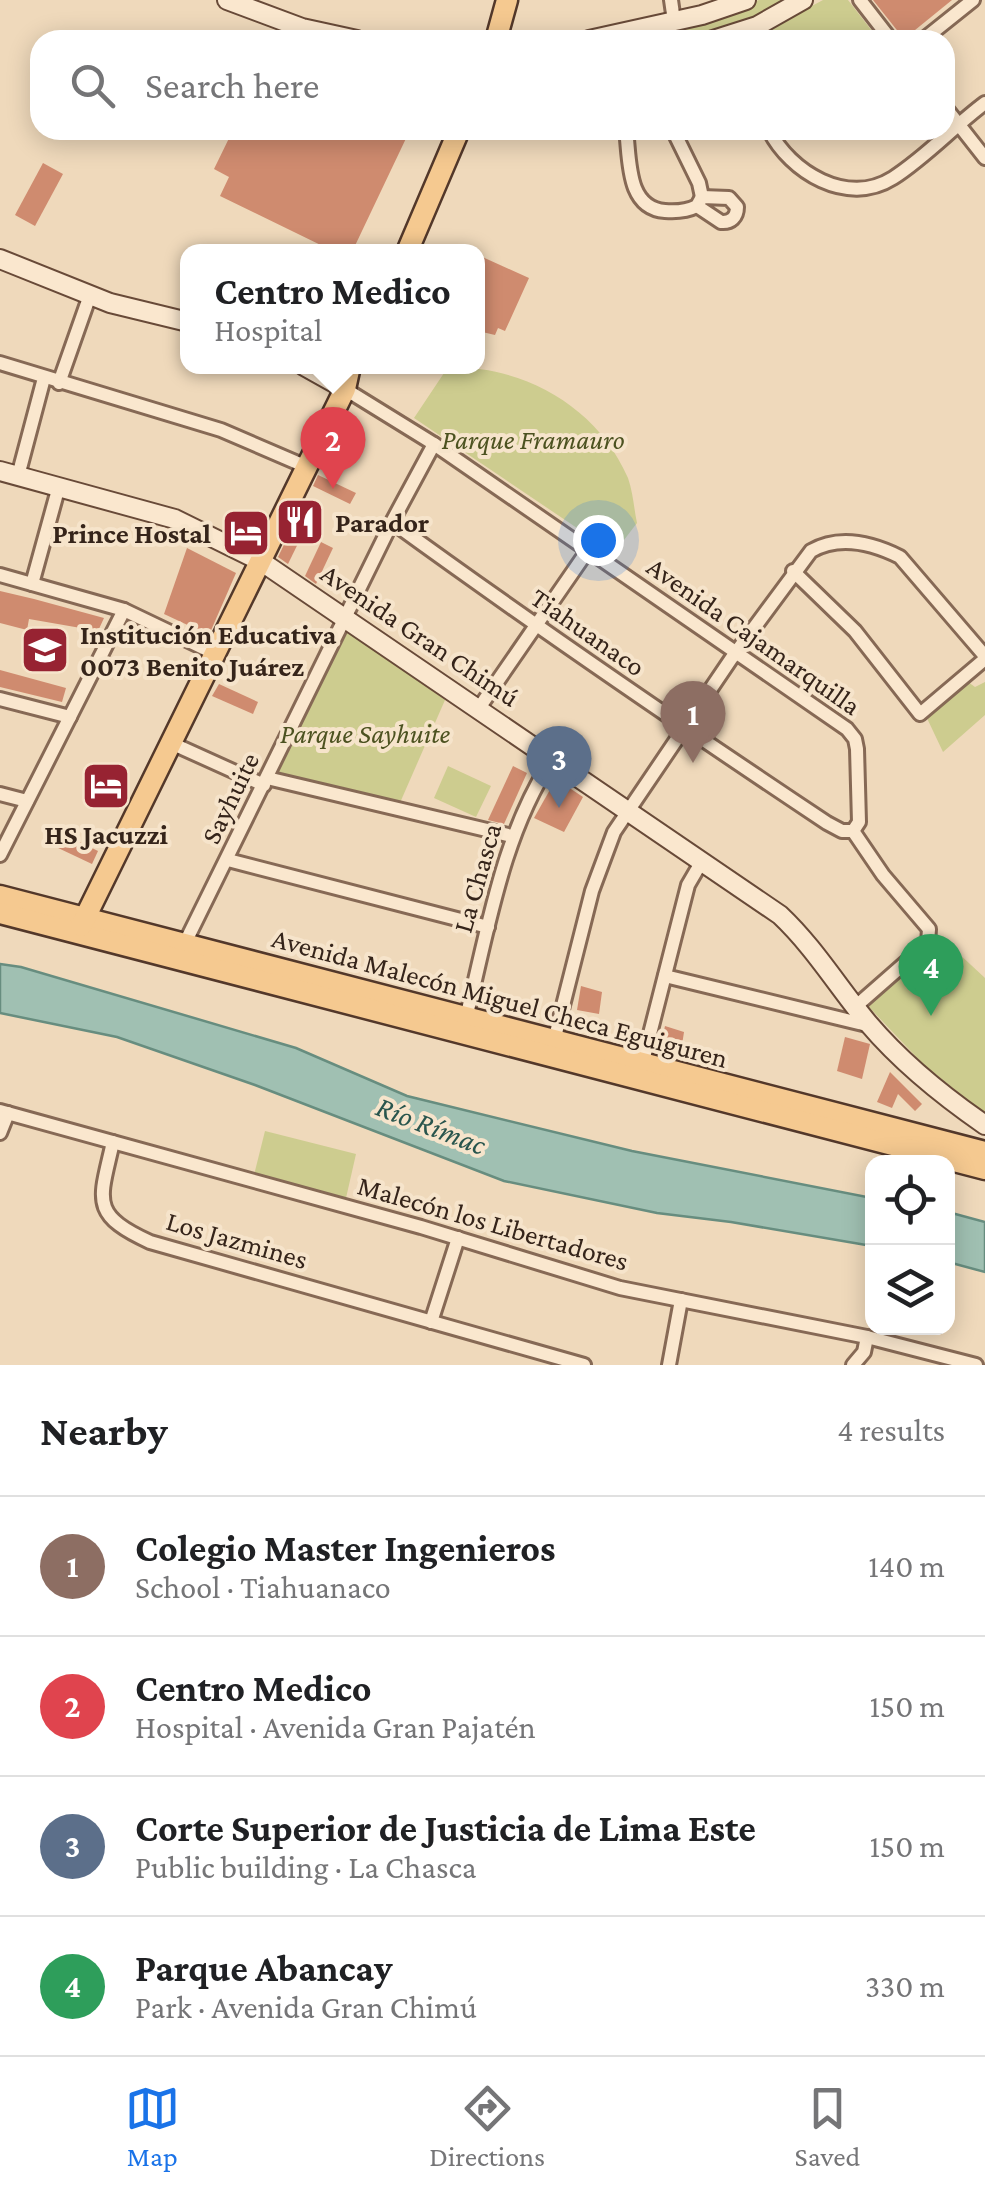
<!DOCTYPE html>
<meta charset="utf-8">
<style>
body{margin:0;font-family:"Crimson Pro",serif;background:#f6f6f6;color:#202124}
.controls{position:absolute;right:30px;bottom:30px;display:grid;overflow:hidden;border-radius:20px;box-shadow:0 5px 25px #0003}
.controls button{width:90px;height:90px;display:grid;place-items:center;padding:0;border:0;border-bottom:2px solid #e0e0e0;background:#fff;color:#202124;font:50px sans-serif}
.you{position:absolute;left:598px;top:540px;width:35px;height:35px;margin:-25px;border:8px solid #fff;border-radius:50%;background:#1a73e8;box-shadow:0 0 0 15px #1a73e833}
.badge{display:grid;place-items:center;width:65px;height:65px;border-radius:50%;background:#1a73e8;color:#fff;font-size:32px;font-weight:700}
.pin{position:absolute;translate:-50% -82px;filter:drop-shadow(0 2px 5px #0008)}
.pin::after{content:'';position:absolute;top:52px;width:35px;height:30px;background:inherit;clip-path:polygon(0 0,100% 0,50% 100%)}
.popup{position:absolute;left:180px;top:244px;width:305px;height:130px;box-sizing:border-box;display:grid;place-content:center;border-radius:20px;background:#fff;filter:drop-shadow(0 2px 8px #0005);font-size:32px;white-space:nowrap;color:#757577}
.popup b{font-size:38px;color:#202124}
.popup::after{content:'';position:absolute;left:50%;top:100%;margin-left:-20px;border:20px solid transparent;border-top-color:#fff}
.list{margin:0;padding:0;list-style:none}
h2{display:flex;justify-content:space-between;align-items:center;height:130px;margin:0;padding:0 40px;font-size:42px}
h2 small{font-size:32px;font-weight:400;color:#757577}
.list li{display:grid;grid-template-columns:65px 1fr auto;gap:30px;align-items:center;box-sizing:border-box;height:140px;padding:0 40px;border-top:2px solid #e0e0e0}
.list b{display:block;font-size:38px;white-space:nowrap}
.list p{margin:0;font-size:32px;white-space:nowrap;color:#757577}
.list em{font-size:32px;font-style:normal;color:#757577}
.icon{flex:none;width:55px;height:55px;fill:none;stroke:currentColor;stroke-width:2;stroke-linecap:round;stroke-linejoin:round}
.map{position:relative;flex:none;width:985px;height:1365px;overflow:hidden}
.search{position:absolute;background:#fff;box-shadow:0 5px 25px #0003;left:30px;right:30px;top:30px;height:110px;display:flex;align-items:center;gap:25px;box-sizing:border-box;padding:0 35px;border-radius:30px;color:#757577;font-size:38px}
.sheet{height:690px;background:#fff}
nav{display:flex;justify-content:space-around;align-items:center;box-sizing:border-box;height:140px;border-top:2px solid #e0e0e0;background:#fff;font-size:28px;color:#757577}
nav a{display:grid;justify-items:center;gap:5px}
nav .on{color:#1a73e8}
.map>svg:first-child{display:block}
.green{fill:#cdcc8f}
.water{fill:#a0c0b2;stroke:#678d7f;stroke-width:2.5}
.building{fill:#cf8b6f}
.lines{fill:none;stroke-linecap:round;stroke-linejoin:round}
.street-casing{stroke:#866955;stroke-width:18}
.secondary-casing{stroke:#684a38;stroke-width:22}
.primary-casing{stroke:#53382a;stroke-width:25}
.street{stroke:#fae7ce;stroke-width:12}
.secondary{stroke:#fae7ce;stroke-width:18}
.primary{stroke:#f5c990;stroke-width:20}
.labels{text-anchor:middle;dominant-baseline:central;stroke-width:8;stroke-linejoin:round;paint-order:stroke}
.park-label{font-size:28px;font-style:italic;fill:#4c5220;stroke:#f6e4cb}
.poi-label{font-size:28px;font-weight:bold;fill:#35241a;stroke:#f6e4cb;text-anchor:start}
.street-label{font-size:28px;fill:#35241a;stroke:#f6e4cb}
.water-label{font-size:30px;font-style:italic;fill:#29554d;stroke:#f6e4cb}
</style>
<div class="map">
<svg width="985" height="1365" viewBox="0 0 985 1365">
<rect width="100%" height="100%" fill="#efd9bb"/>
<g class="green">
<polygon points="759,0 793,0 709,34 681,40 611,40 722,15"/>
<polygon points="823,0 848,0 879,40 776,40 771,28"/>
<path d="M448,367C524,366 597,406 628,478C633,492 634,509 637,523L614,553L414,418Z"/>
<polygon points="348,631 445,700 399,805 277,772"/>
<polygon points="964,679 975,687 985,682 985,715 943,752 925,714"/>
<polygon points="448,766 491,786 476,817 434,798"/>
<polygon points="942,938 985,978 985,1114 923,1064 867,1005"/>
<polygon points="265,1131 356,1154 346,1198 254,1175"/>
</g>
<g class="water">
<polygon points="0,964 21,967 296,1048 407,1096 632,1151 872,1198 872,1246 731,1222 657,1213 504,1181 255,1085 117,1037 0,1013"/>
<polygon points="948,1212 985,1222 985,1272 948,1262"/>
</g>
<g class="building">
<polygon points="873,0 952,0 904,39"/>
<polygon points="233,130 410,130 352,252 335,252 220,196 229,177 214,169"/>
<polygon points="43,163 63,174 35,226 15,215"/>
<polygon points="478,255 529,278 505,331 498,328 495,335 478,331"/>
<polygon points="318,475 356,493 350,504 313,486"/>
<polygon points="299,514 310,519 288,564 278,557"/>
<polygon points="321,542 333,548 316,584 305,576"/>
<polygon points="187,548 236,573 209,635 164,614"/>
<polygon points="0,591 34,599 104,618 98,631 29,619 27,630 0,623"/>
<polygon points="0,670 66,688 62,702 0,687"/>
<polygon points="219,684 258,702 253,714 212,696"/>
<polygon points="513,766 527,773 504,824 488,820"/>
<polygon points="89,770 129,789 123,802 83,783"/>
<polygon points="556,779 583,797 564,832 534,818"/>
<polygon points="62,833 98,851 92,864 56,847"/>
<polygon points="581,986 602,992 599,1014 577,1010"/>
<polygon points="665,1026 684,1032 680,1058 659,1053"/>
<polygon points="845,1037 870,1044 862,1079 837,1071"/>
<polygon points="890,1072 922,1104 915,1111 898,1094 892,1108 877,1102"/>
</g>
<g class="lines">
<g class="street-casing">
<g id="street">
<polyline points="671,0 674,21"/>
<polyline points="860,0 891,40"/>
<polyline points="923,40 973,0"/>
<polyline points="945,107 985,158"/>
<path d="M626,130C630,159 626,208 665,211C677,212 687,211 697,206L702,197"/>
<polyline points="673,130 699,183 702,197"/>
<path d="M769,130C790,172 847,207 893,178C926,157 954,126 985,103"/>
<path d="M697,206L721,222C731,223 737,217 737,207L729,198L702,197"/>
<polyline points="0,363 221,430 307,467"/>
<polyline points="59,383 90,295"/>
<polyline points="345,389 434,444 847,729 855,739 857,749 859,822 853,831"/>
<polyline points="18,476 44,378"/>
<path d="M392,522C535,626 680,725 827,823L842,831H853L883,875L929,929L928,943L855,1007"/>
<polyline points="793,571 855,631 920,714 985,659"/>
<polyline points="0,575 124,610 216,654"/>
<polyline points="32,584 59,486"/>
<polyline points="0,699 70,717"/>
<polyline points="479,708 588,550"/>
<polyline points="171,743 264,785"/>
<polyline points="267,778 512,836"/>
<polyline points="0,794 27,801"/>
<polyline points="0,855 124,610"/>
<polyline points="228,860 488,927"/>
<polyline points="183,947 392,522 434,444"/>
<polyline points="665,976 871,1026"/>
<path d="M466,1018C488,930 502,835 553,758"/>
<path d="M554,1041L592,891L614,832L731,659L811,551C839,535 872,543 900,557L985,656"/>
<polyline points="641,1069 688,885 702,861"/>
<polyline points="0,1111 421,1227 620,1288 867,1337 976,1365"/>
<polyline points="0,1133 8,1113"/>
<path d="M113,1142C100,1200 89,1214 150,1242L584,1365"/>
<polyline points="431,1322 458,1238"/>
<polyline points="669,1365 681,1300"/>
<polyline points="853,1365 864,1352 867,1337"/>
</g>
</g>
<g class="secondary-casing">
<g id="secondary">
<polyline points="227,0 302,28 357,40"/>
<polyline points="589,40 702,15 746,0"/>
<polyline points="713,40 757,26 803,0"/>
<polyline points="0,259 110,303 188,322"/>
<polyline points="304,366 345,389"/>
<path d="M0,471L175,519L262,562L780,915C814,947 838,987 868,1023C901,1062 943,1096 985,1125"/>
</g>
</g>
<g class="primary-casing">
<g id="primary">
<polyline points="496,40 507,0"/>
<polyline points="407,252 459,130"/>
<polyline points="0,896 985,1152"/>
<polyline points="0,913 985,1169"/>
<polyline points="81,926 345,389 350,366"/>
</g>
</g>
<use href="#street" class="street"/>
<use href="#secondary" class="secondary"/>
<use href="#primary" class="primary"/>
</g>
<defs>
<g id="restaurant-square" transform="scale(2.5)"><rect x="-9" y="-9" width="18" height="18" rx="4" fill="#972332" stroke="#f6e4cb"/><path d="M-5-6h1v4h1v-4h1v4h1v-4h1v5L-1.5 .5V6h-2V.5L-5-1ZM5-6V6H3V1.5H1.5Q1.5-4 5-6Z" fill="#fff"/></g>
<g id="hotel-square" transform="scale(2.5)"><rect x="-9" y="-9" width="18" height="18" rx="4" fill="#972332" stroke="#f6e4cb"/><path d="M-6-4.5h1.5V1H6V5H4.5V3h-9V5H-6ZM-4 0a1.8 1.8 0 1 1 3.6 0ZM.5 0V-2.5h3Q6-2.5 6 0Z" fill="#fff"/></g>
<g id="school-square" transform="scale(2.5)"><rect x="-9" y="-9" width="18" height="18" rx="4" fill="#972332" stroke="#f6e4cb"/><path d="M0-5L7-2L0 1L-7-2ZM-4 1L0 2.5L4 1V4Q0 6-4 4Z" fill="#fff"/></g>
</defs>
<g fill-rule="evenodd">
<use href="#restaurant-square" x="300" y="522"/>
<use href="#hotel-square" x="246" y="533"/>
<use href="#school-square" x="45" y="650"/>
<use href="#hotel-square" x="106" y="786"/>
</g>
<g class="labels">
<g class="park-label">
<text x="533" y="439">Parque Framauro</text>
<text x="365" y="733">Parque Sayhuite</text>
</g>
<g class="poi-label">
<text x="335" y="522">Parador</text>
<text x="211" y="533" text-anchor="end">Prince Hostal</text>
<text x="80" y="634">Institución Educativa<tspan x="80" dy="32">0073 Benito Juárez</tspan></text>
<text x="106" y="834" text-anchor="middle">HS Jacuzzi</text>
</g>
<g class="street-label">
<text transform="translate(588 632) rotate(35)">Tiahuanaco</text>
<text transform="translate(420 635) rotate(34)">Avenida Gran Chimú</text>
<text transform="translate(754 636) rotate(35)">Avenida Cajamarquilla</text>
<text transform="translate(230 798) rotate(-64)">Sayhuite</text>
<text transform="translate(477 878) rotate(-74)">La Chasca</text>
<text transform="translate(500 998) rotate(15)">Avenida Malecón Miguel Checa Eguiguren</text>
<text transform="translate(493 1223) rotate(16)">Malecón los Libertadores</text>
<text transform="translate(237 1240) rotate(16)">Los Jazmines</text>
</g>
<g class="water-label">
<text transform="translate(431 1125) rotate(21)">Río Rímac</text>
</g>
</g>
</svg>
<div class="controls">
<button><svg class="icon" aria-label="locate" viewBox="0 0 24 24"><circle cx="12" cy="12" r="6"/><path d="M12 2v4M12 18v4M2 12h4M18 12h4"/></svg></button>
<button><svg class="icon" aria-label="layers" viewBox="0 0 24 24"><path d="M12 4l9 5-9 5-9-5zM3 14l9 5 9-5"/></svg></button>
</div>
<div class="you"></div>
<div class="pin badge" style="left:693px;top:763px;background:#8d6e63">1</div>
<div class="pin badge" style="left:333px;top:489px;background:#e0444e">2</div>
<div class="popup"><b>Centro Medico</b>Hospital</div>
<div class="pin badge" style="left:559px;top:808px;background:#5c6f8a">3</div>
<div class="pin badge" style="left:931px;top:1016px;background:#2e9e5b">4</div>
<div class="search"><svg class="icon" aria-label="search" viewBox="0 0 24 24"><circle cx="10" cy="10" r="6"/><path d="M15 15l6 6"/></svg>Search here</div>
</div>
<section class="sheet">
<h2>Nearby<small>4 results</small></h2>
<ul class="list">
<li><span class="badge" style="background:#8d6e63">1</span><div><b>Colegio Master Ingenieros</b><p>School · Tiahuanaco</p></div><em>140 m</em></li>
<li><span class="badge" style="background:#e0444e">2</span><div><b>Centro Medico</b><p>Hospital · Avenida Gran Pajatén</p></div><em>150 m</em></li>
<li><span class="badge" style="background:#5c6f8a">3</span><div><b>Corte Superior de Justicia de Lima Este</b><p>Public building · La Chasca</p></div><em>150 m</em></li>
<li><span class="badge" style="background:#2e9e5b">4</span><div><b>Parque Abancay</b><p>Park · Avenida Gran Chimú</p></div><em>330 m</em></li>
</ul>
</section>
<nav>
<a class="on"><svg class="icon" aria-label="map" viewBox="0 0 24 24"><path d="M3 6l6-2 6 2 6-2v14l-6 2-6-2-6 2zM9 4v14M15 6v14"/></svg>Map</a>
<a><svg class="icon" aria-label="directions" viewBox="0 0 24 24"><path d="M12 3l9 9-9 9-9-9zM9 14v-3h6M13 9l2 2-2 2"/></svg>Directions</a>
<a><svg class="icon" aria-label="saved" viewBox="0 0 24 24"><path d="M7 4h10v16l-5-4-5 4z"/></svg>Saved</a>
</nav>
